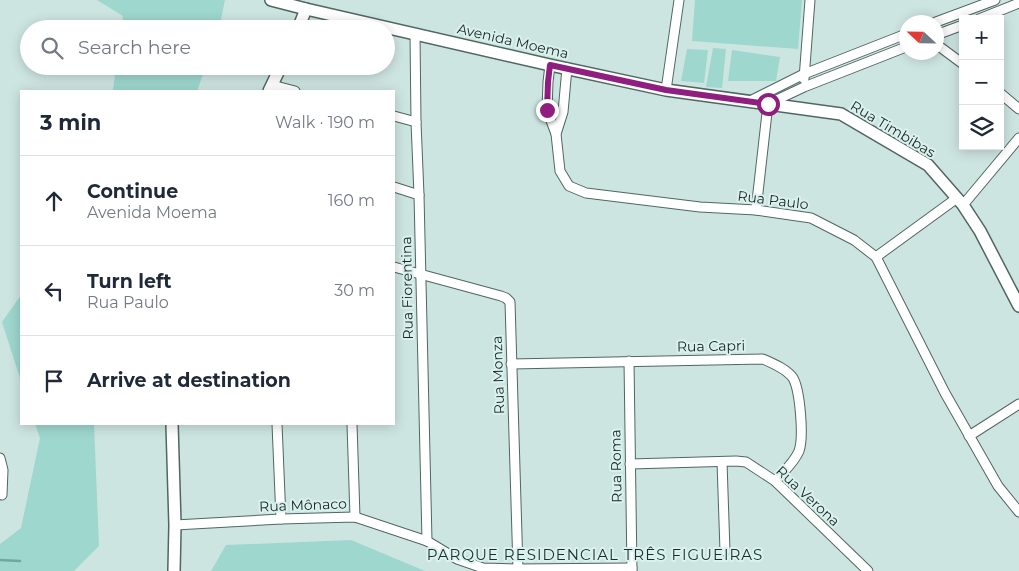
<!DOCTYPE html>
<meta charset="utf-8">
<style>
body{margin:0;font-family:Montserrat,sans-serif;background:#f6f6f7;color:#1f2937}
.controls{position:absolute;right:15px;top:15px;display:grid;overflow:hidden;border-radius:0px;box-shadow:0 2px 12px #0003}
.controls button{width:45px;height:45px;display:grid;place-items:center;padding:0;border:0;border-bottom:1px solid #e0e1e3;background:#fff;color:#1f2937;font:25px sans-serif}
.compass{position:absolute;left:899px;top:15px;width:45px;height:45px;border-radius:50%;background:#fff;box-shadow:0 2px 12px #0003;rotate:292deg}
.stop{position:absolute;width:15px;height:15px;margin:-11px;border:4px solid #8f1e7f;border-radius:50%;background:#fff}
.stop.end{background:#8f1e7f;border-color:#fff;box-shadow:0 1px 5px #0008}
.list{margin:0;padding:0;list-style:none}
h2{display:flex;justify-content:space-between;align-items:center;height:65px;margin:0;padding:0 20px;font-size:21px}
h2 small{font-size:16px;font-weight:400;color:#747a83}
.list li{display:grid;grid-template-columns:32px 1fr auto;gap:15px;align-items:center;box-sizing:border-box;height:90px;padding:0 20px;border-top:1px solid #e0e1e3}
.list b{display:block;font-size:19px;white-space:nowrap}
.list p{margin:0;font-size:16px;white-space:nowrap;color:#747a83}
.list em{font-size:16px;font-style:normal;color:#747a83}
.icon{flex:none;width:28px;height:28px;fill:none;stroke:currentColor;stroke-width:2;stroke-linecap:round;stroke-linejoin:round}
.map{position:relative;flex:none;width:1019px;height:571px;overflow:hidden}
.search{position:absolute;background:#fff;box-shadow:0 2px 12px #0003;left:20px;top:20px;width:375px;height:55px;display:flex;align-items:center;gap:12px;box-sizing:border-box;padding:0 18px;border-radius:28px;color:#747a83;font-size:19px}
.panel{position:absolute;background:#fff;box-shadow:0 2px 12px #0003;left:20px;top:90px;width:375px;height:335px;border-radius:0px}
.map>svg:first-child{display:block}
.green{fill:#9ed7ce}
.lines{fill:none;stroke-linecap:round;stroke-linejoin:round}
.stream{stroke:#6ea8a0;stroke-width:2.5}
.minor-casing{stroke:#516662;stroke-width:11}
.major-casing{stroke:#516662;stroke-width:14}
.minor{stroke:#fff;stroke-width:9}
.major{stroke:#fff;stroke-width:11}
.route{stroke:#8f1e7f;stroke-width:6}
.labels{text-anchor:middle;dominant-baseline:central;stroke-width:4;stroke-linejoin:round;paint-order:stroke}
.street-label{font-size:14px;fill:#1c2523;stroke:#daf2ee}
.neighbourhood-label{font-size:15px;letter-spacing:1px;fill:#1b2e2b;stroke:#daf2ee}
</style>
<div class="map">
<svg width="1019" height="571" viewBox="0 0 1019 571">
<rect width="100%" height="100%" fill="#cde5e1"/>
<g class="green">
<polygon points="97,0 225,0 219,29 121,29 123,16"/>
<polygon points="695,0 802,0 798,49 692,41"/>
<polygon points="713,48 726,49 722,88 706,87"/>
<polygon points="687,49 708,50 704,83 681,81"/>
<polygon points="732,50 780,57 776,81 728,81"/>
<polygon points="116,66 206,66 197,91 113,91"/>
<polygon points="21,295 21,381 2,322"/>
<polygon points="35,424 94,424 99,546 74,571 0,571 0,544 21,528 40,438"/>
<polygon points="351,540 425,571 211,571 226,545"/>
</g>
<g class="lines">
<polyline class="stream" points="0,560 20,561"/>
<g class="minor-casing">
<g id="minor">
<polyline points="979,19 1019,3"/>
<polyline points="936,22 995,0"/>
<polyline points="415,34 416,122 419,195 427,541"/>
<polyline points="936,35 963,25"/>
<polyline points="936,44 963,64"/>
<polyline points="550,65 548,82 547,110 556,134"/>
<polyline points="567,68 563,112 556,134 560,171 569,186 586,193 700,207 756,210 811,218 854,240 876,257 945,393 998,486 1019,512"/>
<polyline points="804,79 810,0"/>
<polyline points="272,85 295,91"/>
<polyline points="666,90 679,0"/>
<polyline points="1000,93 1019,109"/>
<polyline points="750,101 804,74 906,34"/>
<polyline points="394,116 416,122"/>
<polyline points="394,187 419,195"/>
<polyline points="963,205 1019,138"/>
<polyline points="756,210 768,104 804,87 906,47"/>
<polyline points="876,257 957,198"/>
<polyline points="394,267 501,296 506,298 510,302 518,569"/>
<polyline points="629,361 632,571"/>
<path d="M511,364L763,359C772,363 787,369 793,378C800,390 804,437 799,451C794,463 784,471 775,481"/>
<polyline points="277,424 281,519"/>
<polyline points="352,424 355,517"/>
<polyline points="969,436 1019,404"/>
<polyline points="0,458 3,470 2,495"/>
<polyline points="722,462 725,551"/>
<polyline points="630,464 736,461 746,462 775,481 868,571"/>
<polyline points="175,525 281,519 355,517 427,541 457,559 483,568 518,569 632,568"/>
</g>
</g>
<g class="major-casing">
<g id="major">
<polyline points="271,0 306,9 550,65 666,90 841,114 928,165 963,205 980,231 1019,306"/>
<polyline points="298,29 306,9"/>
<polyline points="269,91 281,66"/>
<polyline points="172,424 175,525 174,571"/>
</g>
</g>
<use href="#minor" class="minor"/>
<use href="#major" class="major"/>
</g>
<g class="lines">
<polyline class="route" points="547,110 548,82 550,65 666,90 768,104"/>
</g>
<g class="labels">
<g class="street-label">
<text transform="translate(513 41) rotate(13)">Avenida Moema</text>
<text transform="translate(893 129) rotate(31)">Rua Timbibas</text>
<text transform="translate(773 200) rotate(7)">Rua Paulo</text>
<text transform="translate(407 288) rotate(-91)">Rua Fiorentina</text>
<text transform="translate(711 346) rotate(-1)">Rua Capri</text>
<text transform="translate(498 375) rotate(-92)">Rua Monza</text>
<text transform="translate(616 466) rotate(-91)">Rua Roma</text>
<text transform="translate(808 496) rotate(43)">Rua Verona</text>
<text transform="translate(303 505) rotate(-2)">Rua Mônaco</text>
</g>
<g class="neighbourhood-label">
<text x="595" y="554">PARQUE RESIDENCIAL TRÊS FIGUEIRAS</text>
</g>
</g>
</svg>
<div class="controls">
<button>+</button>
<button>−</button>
<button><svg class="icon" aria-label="layers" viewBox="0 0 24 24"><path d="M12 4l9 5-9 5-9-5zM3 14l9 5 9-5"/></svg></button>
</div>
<svg class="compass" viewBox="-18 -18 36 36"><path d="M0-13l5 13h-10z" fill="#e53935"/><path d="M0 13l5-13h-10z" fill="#747a83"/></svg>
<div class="stop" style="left:768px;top:104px"></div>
<div class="stop end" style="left:547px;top:110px"></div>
<div class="search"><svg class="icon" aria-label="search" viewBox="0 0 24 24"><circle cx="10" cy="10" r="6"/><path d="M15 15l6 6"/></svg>Search here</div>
<section class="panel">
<h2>3 min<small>Walk · 190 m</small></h2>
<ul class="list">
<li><svg class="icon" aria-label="ahead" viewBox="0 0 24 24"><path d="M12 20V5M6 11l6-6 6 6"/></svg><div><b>Continue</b><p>Avenida Moema</p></div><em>160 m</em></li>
<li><svg class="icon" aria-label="left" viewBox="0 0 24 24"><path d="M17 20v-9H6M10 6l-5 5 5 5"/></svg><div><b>Turn left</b><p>Rua Paulo</p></div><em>30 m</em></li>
<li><svg class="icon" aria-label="arrive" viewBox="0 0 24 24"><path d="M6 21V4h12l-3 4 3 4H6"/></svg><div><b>Arrive at destination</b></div></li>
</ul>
</section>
</div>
